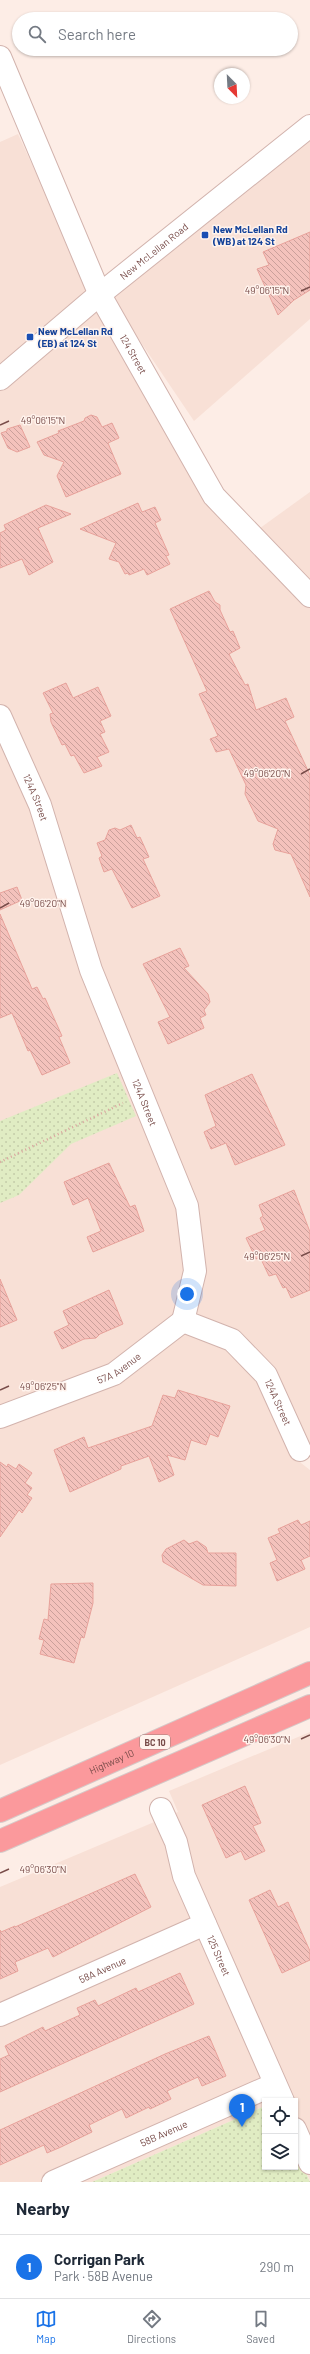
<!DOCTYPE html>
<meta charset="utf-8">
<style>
body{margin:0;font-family:Barlow,sans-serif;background:#f2f2f3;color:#1f2937}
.controls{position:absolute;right:12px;bottom:12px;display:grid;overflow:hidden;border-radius:0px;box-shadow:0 1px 3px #0004}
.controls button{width:36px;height:36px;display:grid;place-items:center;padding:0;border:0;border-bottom:1px solid #e0e1e3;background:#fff;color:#1f2937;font:20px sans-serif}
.compass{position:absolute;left:214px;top:68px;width:36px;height:36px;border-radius:50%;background:#fff;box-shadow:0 1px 3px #0004;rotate:156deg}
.you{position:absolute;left:187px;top:1294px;width:14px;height:14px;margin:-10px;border:3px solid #fff;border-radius:50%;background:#1a73e8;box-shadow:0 0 0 6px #1a73e833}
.badge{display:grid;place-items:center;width:26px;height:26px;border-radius:50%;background:#1a73e8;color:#fff;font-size:13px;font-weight:700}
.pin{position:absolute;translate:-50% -33px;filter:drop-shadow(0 1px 2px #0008)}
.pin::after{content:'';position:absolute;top:21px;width:14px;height:12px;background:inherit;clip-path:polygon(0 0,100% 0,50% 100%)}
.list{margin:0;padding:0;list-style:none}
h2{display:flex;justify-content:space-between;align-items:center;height:52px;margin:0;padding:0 16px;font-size:17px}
h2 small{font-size:13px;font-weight:400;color:#747a83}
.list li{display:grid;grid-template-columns:26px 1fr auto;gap:12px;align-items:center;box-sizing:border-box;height:64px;padding:0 16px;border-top:1px solid #e0e1e3}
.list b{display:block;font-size:15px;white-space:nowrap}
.list p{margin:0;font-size:13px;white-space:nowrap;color:#747a83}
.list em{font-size:13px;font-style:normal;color:#747a83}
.icon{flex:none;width:22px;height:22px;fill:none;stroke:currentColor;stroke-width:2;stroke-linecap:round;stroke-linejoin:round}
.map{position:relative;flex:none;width:310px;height:2182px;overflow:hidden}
.search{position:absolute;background:#fff;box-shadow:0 1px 3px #0004;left:12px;right:12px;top:12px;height:44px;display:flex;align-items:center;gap:10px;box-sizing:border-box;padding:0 14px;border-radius:22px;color:#747a83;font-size:15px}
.sheet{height:116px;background:#fff}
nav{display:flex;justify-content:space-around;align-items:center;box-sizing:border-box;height:56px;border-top:1px solid #e0e1e3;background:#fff;font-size:11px;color:#747a83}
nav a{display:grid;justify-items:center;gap:2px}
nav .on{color:#1a73e8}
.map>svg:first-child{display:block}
.residential{fill:#f8e0d6}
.park{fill:url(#park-dots)}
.building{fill:url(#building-back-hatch);stroke:#e8a29b}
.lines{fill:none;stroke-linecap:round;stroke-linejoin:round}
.minor-casing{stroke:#d2b3ad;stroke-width:24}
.highway-casing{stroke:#d6c9c8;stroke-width:24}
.path{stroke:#daa49e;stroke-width:2.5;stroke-dasharray:1 3;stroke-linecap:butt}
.minor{stroke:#fff;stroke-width:22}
.highway{stroke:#fb999c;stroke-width:22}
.ticks{fill:none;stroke:#784c49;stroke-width:1.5}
.transit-dot{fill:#1a4fb4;stroke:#fff3ed;stroke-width:1.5}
.labels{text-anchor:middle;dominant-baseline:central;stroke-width:3;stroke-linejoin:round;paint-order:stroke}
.shield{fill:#fff3ed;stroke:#a07e7a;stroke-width:1}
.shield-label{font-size:9px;font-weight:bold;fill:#784c49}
.transit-label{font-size:10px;font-weight:bold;fill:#164399;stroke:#fff3ed;text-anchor:start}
.street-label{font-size:10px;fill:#784c49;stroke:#fff3ed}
.ticks-label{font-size:10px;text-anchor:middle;fill:#784c49;stroke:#fff3ed;stroke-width:3;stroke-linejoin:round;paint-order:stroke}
</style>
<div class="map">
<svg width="310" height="2182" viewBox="0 0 310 2182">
<defs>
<pattern id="park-dots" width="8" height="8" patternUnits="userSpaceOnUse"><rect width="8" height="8" fill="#e0ecc3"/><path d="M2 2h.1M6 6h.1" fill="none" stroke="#c4cca9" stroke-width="1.8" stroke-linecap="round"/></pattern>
<pattern id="building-back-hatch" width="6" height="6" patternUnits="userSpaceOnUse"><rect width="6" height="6" fill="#f4c2bc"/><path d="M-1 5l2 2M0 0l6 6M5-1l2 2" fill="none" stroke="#caa09b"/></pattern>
</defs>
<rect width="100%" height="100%" fill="#fdede6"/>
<g class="residential">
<polygon points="18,134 89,289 0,365 0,142"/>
<polygon points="310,136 310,319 194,421 111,298"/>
<polygon points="98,303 210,499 310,604 310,1455 273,1375 190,1317 200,1273 97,966 46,806 0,703 0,386"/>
<polygon points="310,492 310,588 256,531"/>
<polygon points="0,735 33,811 180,1207 188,1271 177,1318 229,1343 262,1377 301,1463 310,1470 310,1627 0,1765"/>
<polygon points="310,1732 310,2181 295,2147 295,2101 265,2101 265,2106 92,2182 0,2182 0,1887 178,1812 169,1791"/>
</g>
<g class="park">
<polygon points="117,1073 136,1116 71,1144 19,1195 0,1203 0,1121"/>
<polygon points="265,2106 265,2167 295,2167 295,2147 310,2182 92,2182"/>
</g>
<g class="building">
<polygon points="310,232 310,290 294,300 278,315 257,269 269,265 263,252"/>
<polygon points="91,415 97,417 102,427 112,423 119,438 108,443 121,474 66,497 57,476 64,462 44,455 37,442 59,433 58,431 84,421 85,418"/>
<polygon points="20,425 30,447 17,452 8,448 1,433 7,431 7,429"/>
<polygon points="138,503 142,512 155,507 161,520 155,523 169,555 166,556 170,564 147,575 144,569 129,575 128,573 125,574 119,562 109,559 116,543 80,529"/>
<polygon points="46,505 71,514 38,528 53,562 29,575 22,559 0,568 0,533 6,530 4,525"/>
<polygon points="209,591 215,602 220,605 220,610 230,632 233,631 240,648 229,654 245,685 248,684 256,710 286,698 294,717 285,721 310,775 310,897 291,854 275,850 273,844 278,829 258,821 245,794 246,785 229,749 216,752 210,739 218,736 199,694 207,691 170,609"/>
<polygon points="66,683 73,698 98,687 111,716 100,721 105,732 100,734 109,752 97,757 102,766 84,773 74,755 71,756 65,744 62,745 51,722 50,714 53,713 43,693"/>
<polygon points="131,825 137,838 140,837 149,857 143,859 160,896 132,908 112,869 104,872 99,858 102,856 97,843 105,840 109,830 115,828 120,830"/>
<polygon points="17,887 22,900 0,910 0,893"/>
<polygon points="0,914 32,989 37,987 43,999 45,998 62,1036 59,1037 70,1063 42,1075 30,1050 28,1051 12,1013 0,1018"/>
<polygon points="180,948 189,966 184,968 208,994 210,1002 204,1010 206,1015 200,1018 204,1028 168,1044 158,1022 170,1017 143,964"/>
<polygon points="252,1074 285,1145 235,1165 226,1143 211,1149 204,1132 216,1126 205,1095"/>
<polygon points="109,1163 130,1207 135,1205 144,1231 93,1252 87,1237 101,1231 88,1198 73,1205 64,1182"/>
<polygon points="294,1190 310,1232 310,1290 291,1298 286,1287 283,1288 276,1274 269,1276 260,1257 256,1259 246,1238 265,1230 260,1218 263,1216 259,1205"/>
<polygon points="0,1279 17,1320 0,1327"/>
<polygon points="109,1290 123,1324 100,1334 96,1338 84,1339 62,1349 54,1332 69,1325 63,1311"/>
<polygon points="178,1390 230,1406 218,1437 210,1434 206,1445 191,1440 185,1460 167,1455 174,1475 159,1482 149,1456 121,1466 121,1469 70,1492 54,1450 84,1437 88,1448 152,1426 163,1395 175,1398"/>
<polygon points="0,1462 7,1467 8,1464 16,1469 19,1464 32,1473 25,1483 32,1488 27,1495 32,1498 22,1513 19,1510 0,1537"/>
<polygon points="298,1520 301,1525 310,1521 310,1556 301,1560 305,1569 277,1581 270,1563 277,1560 268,1538 280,1533 278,1529"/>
<polygon points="184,1540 189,1544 197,1541 206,1547 208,1553 236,1553 236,1586 203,1585 163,1562 162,1555 166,1549"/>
<polygon points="93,1583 93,1603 84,1638 81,1637 74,1663 40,1654 44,1640 39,1639 44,1619 48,1620 51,1584"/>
<polygon points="245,1786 261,1823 253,1826 265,1851 245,1860 241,1851 226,1858 202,1805"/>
<polygon points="135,1874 151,1907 53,1957 48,1948 15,1962 18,1971 0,1979 0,1930 1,1932 15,1926 15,1927"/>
<polygon points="270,1890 278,1907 288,1902 310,1951 310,1960 282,1973 249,1900"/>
<polygon points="180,1973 194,2004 0,2092 0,2059 9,2055 5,2046 43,2027 45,2031 80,2015 77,2008 95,2000 98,2006 136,1988 138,1992"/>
<polygon points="209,2036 226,2076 202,2086 198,2077 167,2091 171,2099 150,2109 149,2107 126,2118 122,2109 89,2125 92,2132 61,2147 47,2153 44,2145 0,2165 0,2130 165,2054"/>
</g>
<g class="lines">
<g class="minor-casing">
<g id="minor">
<path id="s1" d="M0,57L100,295L214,496L310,596"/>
<path id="s2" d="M0,379L94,299L310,126"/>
<path id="s3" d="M0,716L40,805L91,970L187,1206L195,1271L183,1321L232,1340L266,1375L300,1450"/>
<path id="s4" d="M0,1417L114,1374L183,1321"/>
<path id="s5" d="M161,1809L176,1842L184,1876L283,2101"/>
<path id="s6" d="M0,2015L205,1924"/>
<polyline points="295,2129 310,2163"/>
<path id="s7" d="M53,2182L275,2084"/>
</g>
</g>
<g class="highway-casing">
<g id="highway">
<path id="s8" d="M0,1811L310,1673"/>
<polyline points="0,1841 310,1706"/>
</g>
</g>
<polyline class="path" points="0,1162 123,1103"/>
<use href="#minor" class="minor"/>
<use href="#highway" class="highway"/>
</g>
<path class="ticks" d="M301,291L310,287M0,425L9,421M301,774L310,769M0,908L9,903M301,1256L310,1252M0,1390L9,1386M301,1739L310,1735M0,1873L9,1869"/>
<g class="transit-dot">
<rect x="201" y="231" width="8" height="8" rx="2"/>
<rect x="26" y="333" width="8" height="8" rx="2"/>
</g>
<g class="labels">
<rect class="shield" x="140" y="1735" width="30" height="14" rx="3"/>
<g class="shield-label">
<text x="155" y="1742">BC 10</text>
</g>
<g class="transit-label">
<text x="213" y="229">New McLellan Rd<tspan x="213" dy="12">(WB) at 124 St</tspan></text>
<text x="38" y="331">New McLellan Rd<tspan x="38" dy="12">(EB) at 124 St</tspan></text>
</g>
<g class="street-label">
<text stroke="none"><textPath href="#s2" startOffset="200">New McLellan Road</textPath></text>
<text stroke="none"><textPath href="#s1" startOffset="326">124 Street</textPath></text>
<text stroke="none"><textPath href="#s3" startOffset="89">124A Street</textPath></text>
<text stroke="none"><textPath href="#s3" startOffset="413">124A Street</textPath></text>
<text stroke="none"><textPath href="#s4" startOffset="129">57A Avenue</textPath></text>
<text stroke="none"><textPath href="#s3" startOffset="773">124A Street</textPath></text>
<text stroke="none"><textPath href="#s8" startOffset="122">Highway 10</textPath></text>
<text stroke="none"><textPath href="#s5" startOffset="158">125 Street</textPath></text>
<text stroke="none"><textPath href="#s6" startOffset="112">58A Avenue</textPath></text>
<text stroke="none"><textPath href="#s7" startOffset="121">58B Avenue</textPath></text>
</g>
</g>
<g class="ticks-label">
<text x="267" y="294">49°06'15"N</text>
<text x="43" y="424">49°06'15"N</text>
<text x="267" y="777">49°06'20"N</text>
<text x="43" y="907">49°06'20"N</text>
<text x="267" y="1260">49°06'25"N</text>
<text x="43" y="1390">49°06'25"N</text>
<text x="267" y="1743">49°06'30"N</text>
<text x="43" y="1873">49°06'30"N</text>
</g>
</svg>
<div class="controls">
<button><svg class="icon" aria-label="locate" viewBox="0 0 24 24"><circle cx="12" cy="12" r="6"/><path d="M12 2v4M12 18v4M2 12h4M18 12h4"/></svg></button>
<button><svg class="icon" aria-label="layers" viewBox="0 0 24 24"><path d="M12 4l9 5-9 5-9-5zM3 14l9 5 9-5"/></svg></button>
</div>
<svg class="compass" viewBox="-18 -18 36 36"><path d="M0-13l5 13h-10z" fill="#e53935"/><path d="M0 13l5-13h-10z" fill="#747a83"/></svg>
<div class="you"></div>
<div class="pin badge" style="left:242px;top:2127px">1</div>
<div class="search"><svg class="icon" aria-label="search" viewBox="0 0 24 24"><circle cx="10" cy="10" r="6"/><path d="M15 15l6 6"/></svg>Search here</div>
</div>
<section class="sheet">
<h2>Nearby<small></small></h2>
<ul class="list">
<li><span class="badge">1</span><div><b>Corrigan Park</b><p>Park · 58B Avenue</p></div><em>290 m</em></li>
</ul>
</section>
<nav>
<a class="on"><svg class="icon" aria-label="map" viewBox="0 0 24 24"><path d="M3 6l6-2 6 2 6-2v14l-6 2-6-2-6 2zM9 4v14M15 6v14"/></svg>Map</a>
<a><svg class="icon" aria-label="directions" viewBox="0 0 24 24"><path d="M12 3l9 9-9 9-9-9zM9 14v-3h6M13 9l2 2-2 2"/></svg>Directions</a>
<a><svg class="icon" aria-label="saved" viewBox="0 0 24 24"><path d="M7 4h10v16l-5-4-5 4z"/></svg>Saved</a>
</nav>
